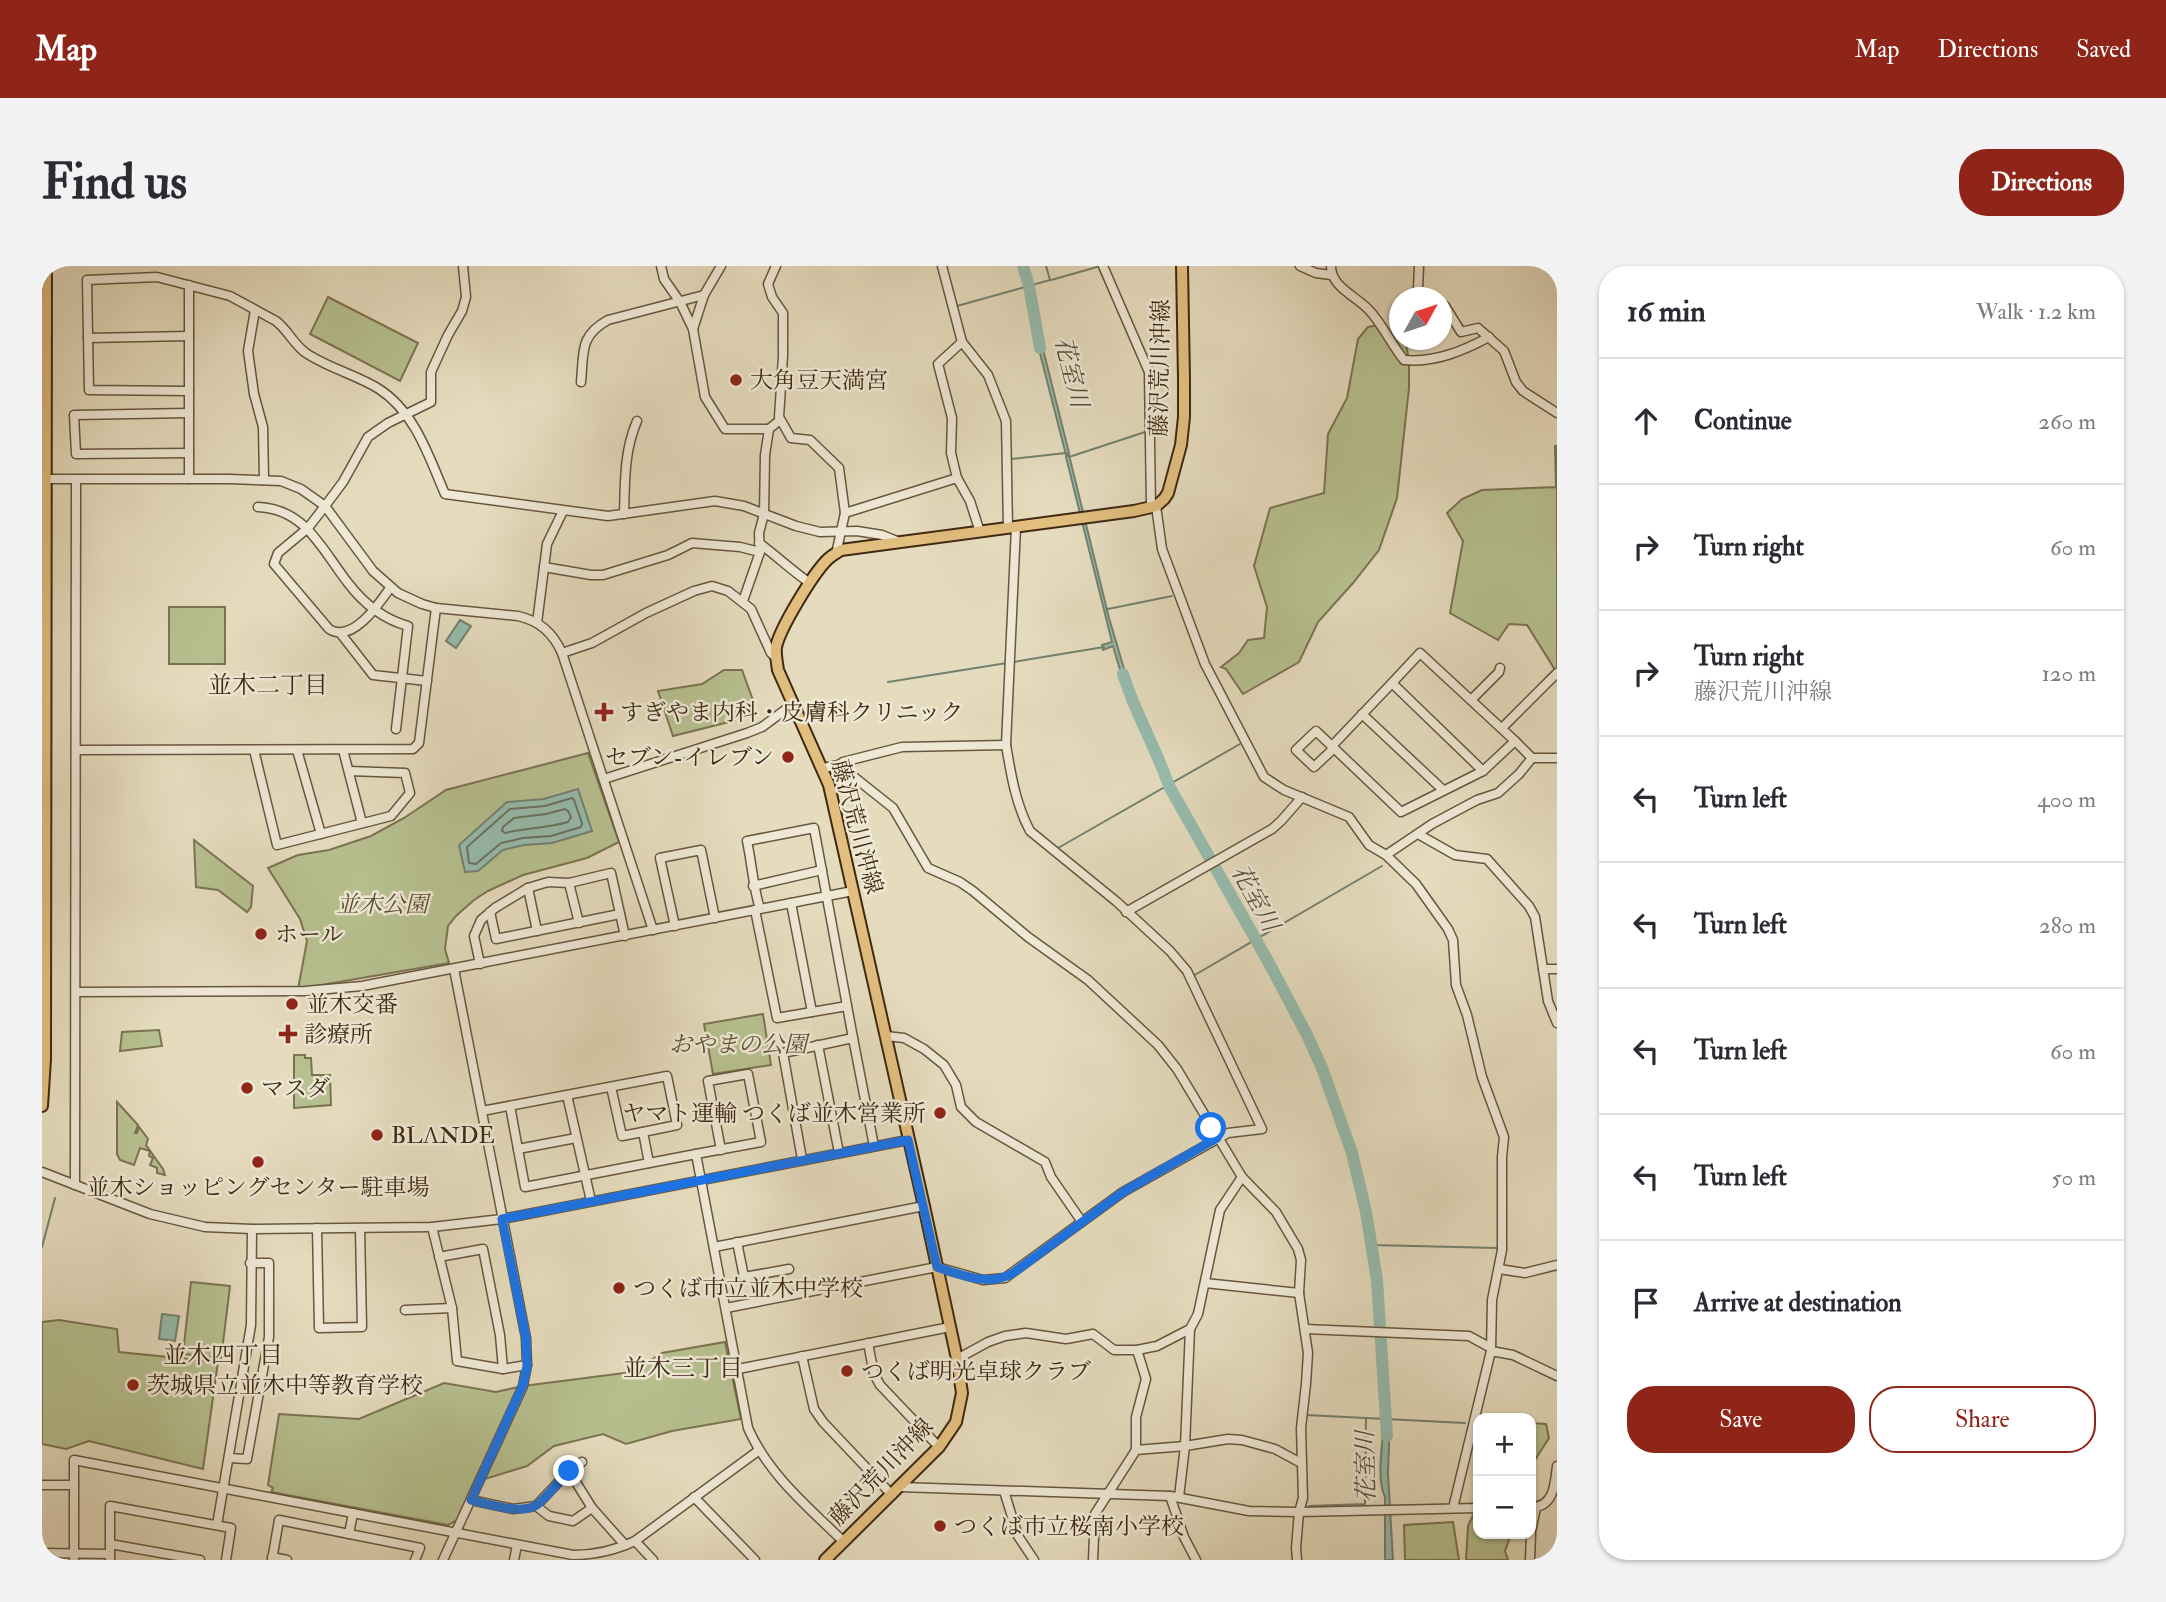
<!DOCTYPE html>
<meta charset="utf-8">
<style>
body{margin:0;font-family:"IM FELL Double Pica","Noto Serif JP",serif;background:#f2f2f3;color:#2b2b33}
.controls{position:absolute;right:21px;bottom:21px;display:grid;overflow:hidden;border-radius:14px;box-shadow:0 2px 5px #0004}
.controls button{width:63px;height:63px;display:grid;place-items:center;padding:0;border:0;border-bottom:2px solid #e1e1e2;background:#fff;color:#2b2b33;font:35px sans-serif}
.compass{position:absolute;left:1347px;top:21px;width:63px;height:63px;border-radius:50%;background:#fff;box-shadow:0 2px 5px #0004;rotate:50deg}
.stop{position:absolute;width:21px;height:21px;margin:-16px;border:5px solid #1a73e8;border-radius:50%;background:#fff}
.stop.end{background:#1a73e8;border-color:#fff;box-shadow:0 2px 7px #0008}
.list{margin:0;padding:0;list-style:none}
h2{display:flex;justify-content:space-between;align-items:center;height:91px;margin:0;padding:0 28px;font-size:30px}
h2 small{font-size:23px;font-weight:400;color:#7c7c81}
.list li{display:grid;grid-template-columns:46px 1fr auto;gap:21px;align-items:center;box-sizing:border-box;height:126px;padding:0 28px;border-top:2px solid #e1e1e2}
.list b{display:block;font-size:26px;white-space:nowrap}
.list p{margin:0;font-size:23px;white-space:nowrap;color:#7c7c81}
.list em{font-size:23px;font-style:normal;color:#7c7c81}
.actions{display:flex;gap:14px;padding:21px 28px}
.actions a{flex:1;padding:16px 0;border:2px solid #8f2418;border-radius:28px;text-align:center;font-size:24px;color:#8f2418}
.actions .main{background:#8f2418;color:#fff}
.icon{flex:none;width:38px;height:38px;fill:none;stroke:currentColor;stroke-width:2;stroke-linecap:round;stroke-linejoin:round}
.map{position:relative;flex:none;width:1515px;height:1294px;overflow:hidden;border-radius:28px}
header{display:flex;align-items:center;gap:42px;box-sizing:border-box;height:98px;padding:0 35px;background:#8f2418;color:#fff}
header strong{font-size:33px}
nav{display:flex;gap:38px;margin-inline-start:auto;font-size:24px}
.intro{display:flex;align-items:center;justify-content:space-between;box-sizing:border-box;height:168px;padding:0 42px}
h1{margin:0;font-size:49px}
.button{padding:18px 32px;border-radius:28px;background:#8f2418;color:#fff;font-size:24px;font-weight:700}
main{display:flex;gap:42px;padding:0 42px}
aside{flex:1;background:#fff;border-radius:28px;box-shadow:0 2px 5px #0004}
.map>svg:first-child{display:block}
.green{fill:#b7c090;stroke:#7b7452;stroke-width:2}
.water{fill:#96bcae;stroke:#738170;stroke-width:2}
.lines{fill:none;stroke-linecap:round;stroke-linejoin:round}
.shore{stroke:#6a7260;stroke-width:2}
.stream{stroke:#738170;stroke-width:2}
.river{stroke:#96bcae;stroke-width:12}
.minor-casing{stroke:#68563e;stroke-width:11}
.major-casing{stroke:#3f2913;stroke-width:14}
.minor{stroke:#eee8d5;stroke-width:8}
.major{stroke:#e2be7f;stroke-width:10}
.route{stroke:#1a73e8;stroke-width:9}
.poi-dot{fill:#8f2418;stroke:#eee8d5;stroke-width:2.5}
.labels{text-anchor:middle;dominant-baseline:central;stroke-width:5;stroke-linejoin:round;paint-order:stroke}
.street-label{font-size:23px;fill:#3f2913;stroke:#eee8d5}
.poi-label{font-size:23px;fill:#3f2913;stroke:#eee8d5;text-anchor:start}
.park-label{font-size:23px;font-style:italic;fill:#5d4f32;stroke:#eee8d5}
.water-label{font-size:24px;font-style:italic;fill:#554e3a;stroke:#eee8d5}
.neighbourhood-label{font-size:24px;fill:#3f2913;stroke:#eee8d5}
</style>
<header>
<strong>Map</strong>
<nav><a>Map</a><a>Directions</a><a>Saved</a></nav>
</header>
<div class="intro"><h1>Find us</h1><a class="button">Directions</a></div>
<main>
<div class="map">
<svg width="1515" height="1294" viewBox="0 0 1515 1294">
<rect width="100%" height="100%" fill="#e5dcbe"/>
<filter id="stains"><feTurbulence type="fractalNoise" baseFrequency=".00286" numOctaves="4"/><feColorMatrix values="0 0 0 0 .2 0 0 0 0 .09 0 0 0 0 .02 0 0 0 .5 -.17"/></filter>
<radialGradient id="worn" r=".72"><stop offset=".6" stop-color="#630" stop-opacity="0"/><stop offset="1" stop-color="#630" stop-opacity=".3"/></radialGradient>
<g class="green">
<polygon points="286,31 376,77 358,115 268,68"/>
<polygon points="1338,59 1364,78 1367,94 1367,122 1355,232 1337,284 1311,317 1276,356 1257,396 1201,428 1184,403 1179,401 1197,387 1206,374 1222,372 1225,341 1212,300 1228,242 1282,227 1286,168 1305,132 1316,73 1326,61"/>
<polygon points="1513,180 1515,180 1515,407 1485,359 1467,358 1456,374 1408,347 1421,275 1405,247 1420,233 1440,224 1514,221"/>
<rect x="127" y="341" width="56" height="57"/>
<polygon points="682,404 700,404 712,437 691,455 631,470 616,425 660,418"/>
<polygon points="546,487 577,576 545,592 481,609 446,625 432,634 414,650 406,660 403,683 407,697 256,723 265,675 258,653 226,602 256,589 287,584 329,570 362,552 404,524"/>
<polygon points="152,574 211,620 209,641 205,646 176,624 154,621"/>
<polygon points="721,748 729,799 671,808 662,758"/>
<polygon points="117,764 120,780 78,785 80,766"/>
<polygon points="252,789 263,789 263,792 269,792 270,809 288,809 289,839 252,842"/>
<polygon points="75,836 96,859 93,867 95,867 97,861 106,873 104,879 121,903 123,909 115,907 115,902 108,899 111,892 107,890 108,885 98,882 92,899 78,894 75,888"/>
<polygon points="149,1016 188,1020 179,1093 141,1088"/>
<polygon points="17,1054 75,1063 77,1086 176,1096 161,1203 47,1175 24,1183 0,1178 0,1056"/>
<polygon points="683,1076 699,1153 630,1165 584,1178 561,1168 512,1180 485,1200 433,1216 417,1253 406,1259 229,1226 231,1222 226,1219 237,1148 317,1153 402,1117 454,1126 481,1120 590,1106 620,1087"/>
<polygon points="1489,1157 1504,1158 1507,1172 1489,1200"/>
<polygon points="1436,1239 1436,1268 1469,1268 1463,1285 1466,1294 1424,1294 1426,1260"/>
<polygon points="1411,1256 1417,1294 1363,1294 1362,1259"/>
</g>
<g class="water">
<polygon points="997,67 1027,187 1024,189 993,68"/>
<polygon points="1027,189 1067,352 1088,423 1084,424 1071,380 1061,384 1060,379 1070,376 1024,191"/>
<polygon points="418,354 429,360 414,382 404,375"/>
<polygon points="536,523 550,565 510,577 482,579 461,584 436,605 423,606 417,579 465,536 502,533"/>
<polygon points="120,1048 137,1050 133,1075 117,1073"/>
<path d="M1342,1154L1348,1155L1346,1207L1351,1294H1343V1231C1334,1213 1341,1176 1342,1154Z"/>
</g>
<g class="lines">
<g class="shore">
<polygon points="530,532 532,534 540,557 539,561 509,570 481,572 459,577 434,598 427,597 425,581 468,543 503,540"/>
<path d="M523,543L526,545L529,551L526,556C506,562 484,562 463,567L460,565L461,561L472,552L504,548Z"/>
</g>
<g class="stream">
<polyline points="1009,14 1055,1"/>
<polyline points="915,40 1008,14 1004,0"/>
<polyline points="1027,191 1103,166"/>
<polyline points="969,193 1024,187"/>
<polyline points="1066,343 1130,330"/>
<polyline points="971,396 1062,381"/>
<polyline points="846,416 965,397"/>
<polyline points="1016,582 1198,478"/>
<polyline points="1151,710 1340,600"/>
<polyline points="1330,979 1455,982"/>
<polyline points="0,981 13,932"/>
<polyline points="1264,1149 1423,1157"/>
<polyline points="1267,1240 1323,1238 1324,1152"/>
</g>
<g class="river">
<polyline points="981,0 987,20 998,82"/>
<path d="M1081,408C1093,447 1114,482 1127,520L1227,697L1265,769L1280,802L1310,887L1324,946L1335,1014L1345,1170"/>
</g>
<g class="minor-casing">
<g id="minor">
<polyline points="619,0 622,13 638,36 651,63 663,131 683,163 727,163 738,154"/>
<polyline points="734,0 726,18 730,31 741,47 741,90 737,151 749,172 768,174 797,202 803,247 794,288"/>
<polyline points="900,0 920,76 946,109 964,155 966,262"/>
<polyline points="1061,0 1107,106 1109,242"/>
<polyline points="1258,0 1274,7 1289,9"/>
<path d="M1289,0C1289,21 1314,30 1327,44C1341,59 1349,78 1362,94C1392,97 1421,85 1447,71"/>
<polyline points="1377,0 1376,22 1383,32"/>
<polyline points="147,19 147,213"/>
<polyline points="1400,41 1403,40 1419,66 1436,62 1462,85 1474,116 1481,125 1515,147"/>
<polyline points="213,44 206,85 212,128 221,161 222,214"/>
<polyline points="651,63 662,29"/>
<polyline points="46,72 147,70"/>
<polyline points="920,76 896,98 910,152 909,187 915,212 928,235 938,266"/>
<path d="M539,116C542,86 537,70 566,54L662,29L679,0"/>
<path d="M147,125L47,124L45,14L115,11L188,30L234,55C246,64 252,79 264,87C286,102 315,109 337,123C373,146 387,191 403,228L566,250L673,235L702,240L754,260L778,266L815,265L840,269L855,275"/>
<polyline points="147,187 34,188 32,149 147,147"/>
<path d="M1,213H188L239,215L259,223L283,240L331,305L356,327L380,338L394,342L476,350C498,355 511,367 520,387L611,664"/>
<polyline points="1114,240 1120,283 1163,398 1222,511 1242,524 1307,551 1327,579 1344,589 1374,618 1406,663 1411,674 1414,719 1425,749 1440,811 1462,871 1460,891 1460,984 1450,1034 1449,1085 1411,1242"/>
<path d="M216,241C264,243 280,284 306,317C322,338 341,353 366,360L354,463"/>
<polyline points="803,247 915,212"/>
<path d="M582,248C583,216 582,185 595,155"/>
<path d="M717,277C735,290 750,305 768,317"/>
<polyline points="502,301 549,309 561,309 626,289 650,277 698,281 718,286"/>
<path d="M348,322C337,338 310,378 287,363L232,298L236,287L266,262L283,240L301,216L326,171L346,157L389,136V106L406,69L420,45L424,31L421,0"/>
<polyline points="701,335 718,286 717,267 722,248 723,189 727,163"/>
<polyline points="495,357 505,278 521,245"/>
<polyline points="299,368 331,409 385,415"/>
<polyline points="520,387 550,377 604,347 652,325 670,320 686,325 709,343 729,387 734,392"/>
<polyline points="1350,417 1290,480 1289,485 1272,501 1254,484 1274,465 1359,546 1441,505 1473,475 1378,387 1350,417"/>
<polyline points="1350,417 1441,505"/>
<polyline points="1429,434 1457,406 1458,402"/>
<polyline points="1320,448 1401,524"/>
<polyline points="1460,462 1515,407"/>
<polyline points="1473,475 1490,492 1515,492"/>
<polyline points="34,484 371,483 377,477 394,342"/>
<polyline points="212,484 235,579 349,550 368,527 363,507 307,505"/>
<polyline points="255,484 279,568"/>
<polyline points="301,484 320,557"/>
<polyline points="797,499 801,496 860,481 964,479"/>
<polyline points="781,502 797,499 851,542 886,602 918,616 931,625 986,671 1046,714 1116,779 1135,803 1200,911 1234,946 1256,983 1259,994 1257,1027 1266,1087 1264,1118 1259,1162 1261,1232 1257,1246 1254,1282 1255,1294"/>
<polyline points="562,513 705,467 720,461 751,438"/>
<polyline points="1376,568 1413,589 1445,593 1487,640 1493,651 1506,735 1515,757"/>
<polyline points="1344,589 1390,558 1435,534 1456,527 1477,508 1490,492"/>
<polyline points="527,617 537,657"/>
<polyline points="711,620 780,604"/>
<polyline points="486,622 495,665"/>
<polyline points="749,637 770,746"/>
<path d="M718,643C711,621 710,598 705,575L772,562L811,772"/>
<polyline points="713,644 735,752 805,740"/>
<polyline points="448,646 454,673 578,648"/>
<polyline points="1084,646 1230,563 1239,555 1260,531"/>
<polyline points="633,660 618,592 659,584 673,652"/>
<polyline points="438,698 432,670 439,654 453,642 486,622 506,616 527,617 569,607 583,670"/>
<polyline points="1501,703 1515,703"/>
<polyline points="34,726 263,725 320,720 811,625"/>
<polyline points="844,770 862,772 882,783 902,799 914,819 919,841 934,856 1003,896 1009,911 1040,956"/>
<polyline points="776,779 797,887"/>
<polyline points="569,821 580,870 601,866"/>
<polyline points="525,829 549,935"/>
<polyline points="468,840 483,921 607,897"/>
<path d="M440,845L625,810L635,859L601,866L607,897L654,888L706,1162C726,1208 766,1241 802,1276"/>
<polyline points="476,883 534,872"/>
<polyline points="654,888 719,876 706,808 666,815 679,884"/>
<polyline points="760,893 741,787 811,772 832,880"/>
<polyline points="0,906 108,948 163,961 210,963 390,961 460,953 866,874"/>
<polyline points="33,919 34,214"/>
<polyline points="390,961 410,1042 415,1095 461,1103 485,1099"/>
<polyline points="275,962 277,1062 320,1061 318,962"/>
<polyline points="695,976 702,1011 747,1003"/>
<polyline points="672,981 882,940"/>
<polyline points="397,991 441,983 458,1069 461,1103"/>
<polyline points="1457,1003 1483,1007 1515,999"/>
<polyline points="1163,1017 1257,1027"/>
<path d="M684,1042L895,1001L941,1014L963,1012L1081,926L1186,867L1220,863L1145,705L1128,685L1075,636L988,565C974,539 969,509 964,479L974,261"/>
<polyline points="363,1044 410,1042"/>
<polyline points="1263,1063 1427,1070 1449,1082"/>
<polyline points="826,1077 832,1108 838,1119 897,1181"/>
<polyline points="1449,1085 1471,1089 1515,1110"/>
<polyline points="760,1090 772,1143 781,1156 850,1229"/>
<polyline points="915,1093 946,1076 963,1070 984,1067 1024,1073 1051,1068 1072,1084 1095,1084 1115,1080 1148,1063 1156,1048 1178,944 1200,911"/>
<polyline points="696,1103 908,1061"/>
<polyline points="1094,1184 1094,1151 1104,1113 1095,1084"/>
<polyline points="187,1192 205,1193 227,1071 227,997 208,997"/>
<polyline points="527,1205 550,1242 583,1279"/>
<polyline points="0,1219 32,1219"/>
<polyline points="858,1221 1128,1230 1207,1245 1257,1246 1436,1242"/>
<polyline points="962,1225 976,1270 992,1294"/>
<polyline points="1128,1230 1142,1271 1154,1294"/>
<polyline points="652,1231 713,1294"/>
<polyline points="1137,1231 1143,1180 1148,1063"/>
<polyline points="429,1234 471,1243 494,1240 527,1205 540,1196"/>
<polyline points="494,1240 507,1250 531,1255 550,1242"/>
<path d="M1489,1241C1512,1242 1513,1217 1515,1200"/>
<polyline points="175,1259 209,1059 210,963"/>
<polyline points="1489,1265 1494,1242"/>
<polyline points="307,1268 311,1247"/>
<polyline points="593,1275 611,1294"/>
<polyline points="68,1278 158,1294"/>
<polyline points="0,1287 68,1288"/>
<polyline points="230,1291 245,1294"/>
<path d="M32,1294V1194L531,1289C554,1289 572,1285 593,1275L716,1185"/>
<polyline points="68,1294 68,1240 189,1262 184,1294"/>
<polyline points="230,1294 237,1254 378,1282 373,1294"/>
<polyline points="401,1294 481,1120 485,1099 484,1072 412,703"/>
<polyline points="472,1294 475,1279"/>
<polyline points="1051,1294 1053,1248 1094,1184 1143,1180 1186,1173 1200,1174 1233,1183 1259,1197"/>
<polyline points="1488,1294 1489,1268"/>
</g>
</g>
<g class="major-casing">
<g id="major">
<polyline points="0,840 3,793 4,0"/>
<path d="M783,1294L897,1181L914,1156L920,1127L915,1093L882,940L787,519L736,404C735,396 733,389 734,381C738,362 771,308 785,294C789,290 794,287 799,284L1092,245L1114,240L1122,233L1126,227L1139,179L1142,151V113L1140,0"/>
</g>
</g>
<use href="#minor" class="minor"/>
<use href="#major" class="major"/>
</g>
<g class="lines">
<path class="route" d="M527,1205C517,1215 507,1229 496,1238C482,1250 446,1238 429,1234L481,1119L485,1100L484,1072L460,953L866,874L895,1001C919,1009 948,1021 971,1007L1081,926L1175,872L1169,862"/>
</g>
<g class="poi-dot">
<circle cx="694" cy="114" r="7"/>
<path d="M558.5 435.5h7v7h7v7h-7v7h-7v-7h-7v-7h7z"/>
<circle cx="746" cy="491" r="7"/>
<circle cx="219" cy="668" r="7"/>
<circle cx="250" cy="738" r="7"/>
<path d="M242.5 757.5h7v7h7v7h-7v7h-7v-7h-7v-7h7z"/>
<circle cx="205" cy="822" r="7"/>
<circle cx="898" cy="847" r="7"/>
<circle cx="335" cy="869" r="7"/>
<circle cx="216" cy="896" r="7"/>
<circle cx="577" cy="1022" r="7"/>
<circle cx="805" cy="1105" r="7"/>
<circle cx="91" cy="1119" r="7"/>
<circle cx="898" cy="1260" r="7"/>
</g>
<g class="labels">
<g class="street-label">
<text transform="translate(1118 102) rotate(-89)">藤沢荒川沖線</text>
<text transform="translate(815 561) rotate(75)">藤沢荒川沖線</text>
<text transform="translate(839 1206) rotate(-46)">藤沢荒川沖線</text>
</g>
<g class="poi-label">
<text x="708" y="114">大角豆天満宮</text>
<text x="578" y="446">すぎやま内科・皮膚科クリニック</text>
<text x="732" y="491" text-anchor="end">セブン-イレブン</text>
<text x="233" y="668">ホール</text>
<text x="264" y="738">並木交番</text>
<text x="262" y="768">診療所</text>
<text x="219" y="822">マスダ</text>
<text x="884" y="847" text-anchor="end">ヤマト運輸 つくば並木営業所</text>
<text x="349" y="869">BLΛNDE</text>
<text x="216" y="921" text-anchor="middle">並木ショッピングセンター駐車場</text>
<text x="591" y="1022">つくば市立並木中学校</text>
<text x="819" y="1105">つくば明光卓球クラブ</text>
<text x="105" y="1119">茨城県立並木中等教育学校</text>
<text x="912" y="1260">つくば市立桜南小学校</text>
</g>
<g class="park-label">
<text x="340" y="638">並木公園</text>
<text x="696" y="778">おやまの公園</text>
</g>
<g class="water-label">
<text transform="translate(1029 106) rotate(76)">花室川</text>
<text transform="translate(1213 632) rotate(61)">花室川</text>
<text transform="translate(1324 1201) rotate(-91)">花室川</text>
</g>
<g class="neighbourhood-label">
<text x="226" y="419">並木二丁目</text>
<text x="181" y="1089">並木四丁目</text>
<text x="641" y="1102">並木三丁目</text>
</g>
</g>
<rect width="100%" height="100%" filter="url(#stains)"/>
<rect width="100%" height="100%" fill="url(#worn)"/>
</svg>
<div class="controls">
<button>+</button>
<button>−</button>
</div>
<svg class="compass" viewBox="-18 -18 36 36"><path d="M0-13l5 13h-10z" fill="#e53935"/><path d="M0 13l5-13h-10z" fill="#7c7c81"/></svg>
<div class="stop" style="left:1169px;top:862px"></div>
<div class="stop end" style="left:527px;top:1205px"></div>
</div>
<aside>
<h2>16 min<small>Walk · 1.2 km</small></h2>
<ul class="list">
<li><svg class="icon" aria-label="ahead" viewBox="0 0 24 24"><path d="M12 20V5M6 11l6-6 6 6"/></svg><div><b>Continue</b></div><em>260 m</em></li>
<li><svg class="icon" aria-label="right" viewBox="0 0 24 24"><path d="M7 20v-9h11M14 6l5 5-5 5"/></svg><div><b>Turn right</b></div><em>60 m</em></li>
<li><svg class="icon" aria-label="right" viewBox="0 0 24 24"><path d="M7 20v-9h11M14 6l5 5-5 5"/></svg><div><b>Turn right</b><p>藤沢荒川沖線</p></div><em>120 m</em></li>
<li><svg class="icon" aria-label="left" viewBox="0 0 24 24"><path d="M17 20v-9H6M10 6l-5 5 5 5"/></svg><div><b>Turn left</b></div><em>400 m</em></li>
<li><svg class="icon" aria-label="left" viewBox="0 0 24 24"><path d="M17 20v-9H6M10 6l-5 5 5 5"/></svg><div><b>Turn left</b></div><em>280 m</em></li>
<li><svg class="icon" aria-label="left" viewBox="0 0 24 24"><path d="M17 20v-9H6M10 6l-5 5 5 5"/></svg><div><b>Turn left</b></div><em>60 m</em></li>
<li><svg class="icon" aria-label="left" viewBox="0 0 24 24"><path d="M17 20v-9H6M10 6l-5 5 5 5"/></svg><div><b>Turn left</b></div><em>50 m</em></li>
<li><svg class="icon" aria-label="arrive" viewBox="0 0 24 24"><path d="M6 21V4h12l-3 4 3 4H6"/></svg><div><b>Arrive at destination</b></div></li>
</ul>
<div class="actions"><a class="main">Save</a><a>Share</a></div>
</aside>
</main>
